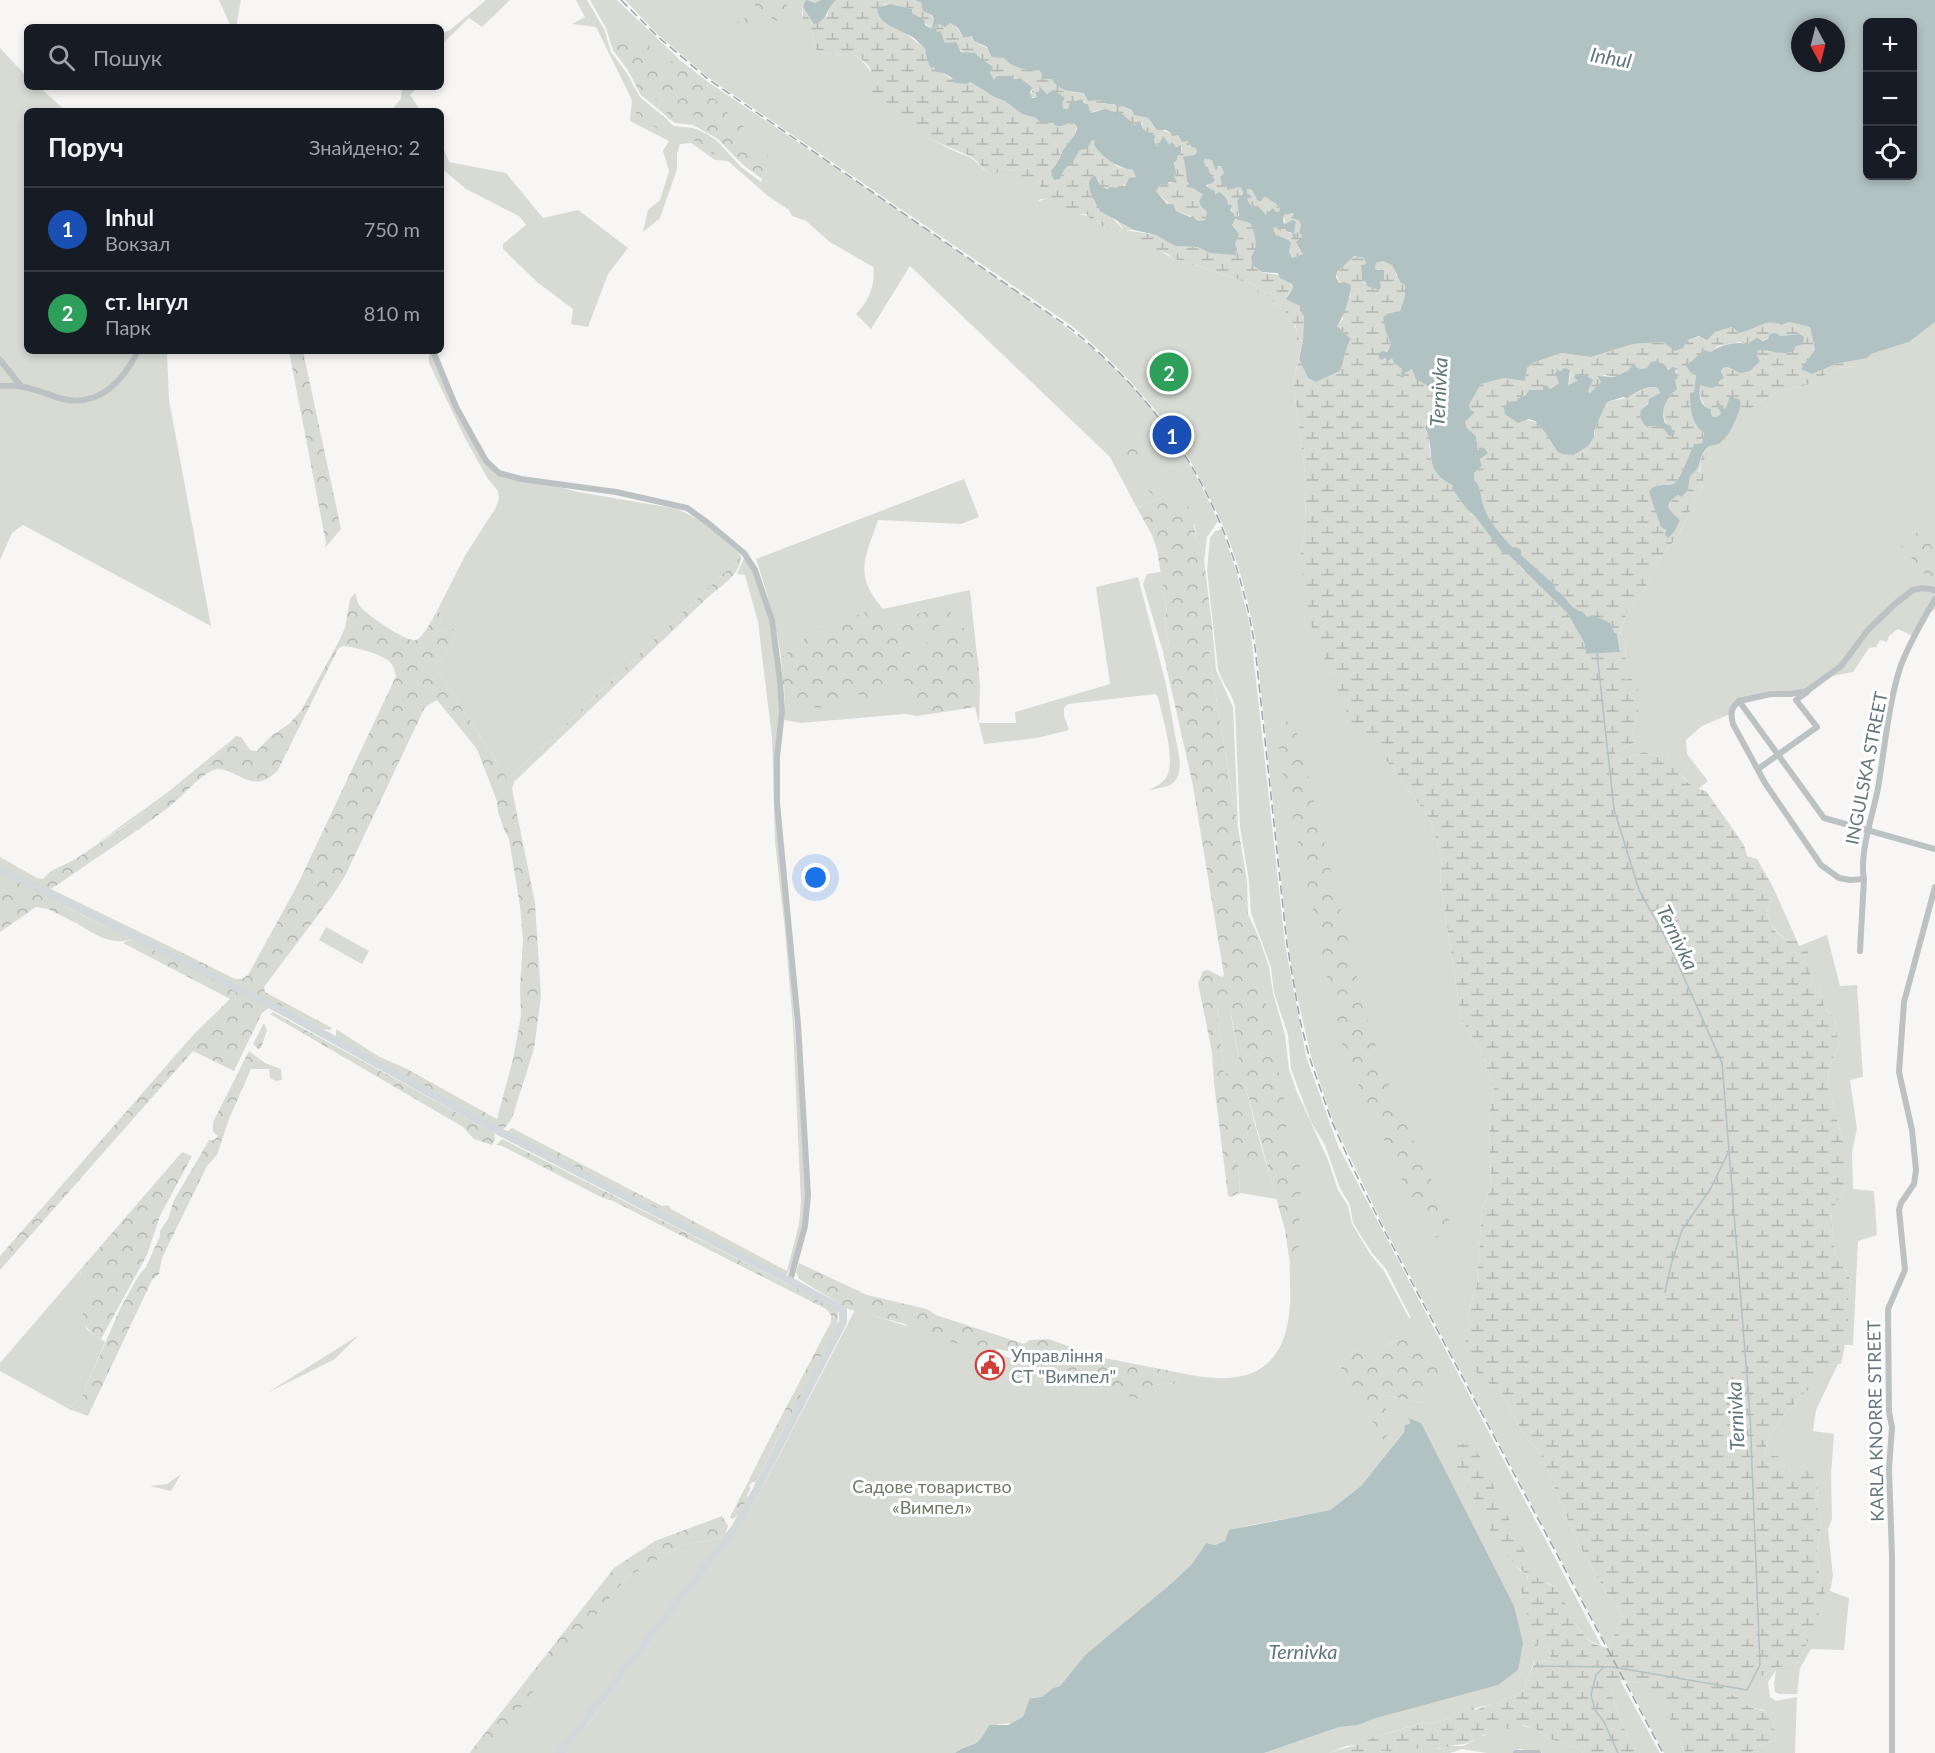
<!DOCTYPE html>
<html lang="uk">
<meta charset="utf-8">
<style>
body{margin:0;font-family:Lato,sans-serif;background:#20242c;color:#f1f3f6}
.controls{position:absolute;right:18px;top:18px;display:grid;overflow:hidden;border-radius:9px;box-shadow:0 3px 9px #0003}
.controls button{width:54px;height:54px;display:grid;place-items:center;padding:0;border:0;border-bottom:2px solid #363941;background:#171b24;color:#f1f3f6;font:30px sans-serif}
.compass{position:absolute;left:1791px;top:18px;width:54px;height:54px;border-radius:50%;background:#171b24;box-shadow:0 3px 9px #0003;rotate:173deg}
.you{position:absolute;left:816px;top:878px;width:21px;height:21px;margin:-15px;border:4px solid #fff;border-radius:50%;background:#1a73e8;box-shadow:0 0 0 9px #1a73e833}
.badge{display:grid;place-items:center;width:39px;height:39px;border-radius:50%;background:#0b8043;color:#fff;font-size:20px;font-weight:700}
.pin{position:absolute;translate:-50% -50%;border:3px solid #fff;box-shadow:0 2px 6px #0006}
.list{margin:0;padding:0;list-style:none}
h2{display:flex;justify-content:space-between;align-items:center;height:78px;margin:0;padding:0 24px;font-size:26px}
h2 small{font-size:20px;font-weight:400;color:#9ea1a6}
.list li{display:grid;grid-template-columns:39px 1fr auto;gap:18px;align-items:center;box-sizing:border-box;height:84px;padding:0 24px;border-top:2px solid #363941}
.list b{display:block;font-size:22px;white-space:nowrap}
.list p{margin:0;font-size:20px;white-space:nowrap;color:#9ea1a6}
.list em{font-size:20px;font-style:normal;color:#9ea1a6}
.icon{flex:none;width:33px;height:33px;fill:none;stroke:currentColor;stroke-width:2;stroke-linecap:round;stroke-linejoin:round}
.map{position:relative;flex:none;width:1935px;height:1753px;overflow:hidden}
.search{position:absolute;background:#171b24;box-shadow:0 3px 9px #0003;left:24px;top:24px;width:420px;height:66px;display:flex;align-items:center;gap:15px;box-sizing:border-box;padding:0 21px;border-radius:9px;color:#9ea1a6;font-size:22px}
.panel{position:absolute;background:#171b24;box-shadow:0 3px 9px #0003;left:24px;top:108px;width:420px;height:246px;border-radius:9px}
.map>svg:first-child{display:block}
.green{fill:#d8dbd4;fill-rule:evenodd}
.forest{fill:url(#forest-crowns)}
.wetland{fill:url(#wetland-marsh);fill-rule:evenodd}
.water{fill:#b2c1c2;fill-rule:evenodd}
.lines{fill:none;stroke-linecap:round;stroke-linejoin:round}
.stream{stroke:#b2c1c2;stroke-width:1.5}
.street{stroke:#bcc2c4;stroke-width:6}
.secondary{stroke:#d3d9da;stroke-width:8}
.rail{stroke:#9da6a8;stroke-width:1.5;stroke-dasharray:9 4.5;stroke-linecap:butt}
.labels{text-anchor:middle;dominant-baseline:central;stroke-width:6;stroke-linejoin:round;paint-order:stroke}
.street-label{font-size:18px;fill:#65777c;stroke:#fff}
.poi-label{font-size:18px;fill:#65777c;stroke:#fff;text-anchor:start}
.park-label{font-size:18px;fill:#6f7a67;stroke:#fff}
.water-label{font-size:20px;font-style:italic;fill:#607677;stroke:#fff}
</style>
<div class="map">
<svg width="1935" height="1753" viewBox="0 0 1935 1753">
<defs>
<pattern id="forest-crowns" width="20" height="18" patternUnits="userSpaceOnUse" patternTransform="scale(1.5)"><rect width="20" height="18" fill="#d8dbd4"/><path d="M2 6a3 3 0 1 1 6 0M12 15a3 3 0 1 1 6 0" fill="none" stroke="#b3b6b1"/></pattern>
<pattern id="wetland-marsh" width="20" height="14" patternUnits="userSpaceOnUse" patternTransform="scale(1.5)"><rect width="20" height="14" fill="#d8dbd4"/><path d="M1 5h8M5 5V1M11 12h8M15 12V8" fill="none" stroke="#b3b6b1"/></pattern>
</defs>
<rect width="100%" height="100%" fill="#f7f6f4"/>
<g class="green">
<polygon points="219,0 241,0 236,27 231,27"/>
<polygon points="486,0 510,0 482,27 469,18 441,45 441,34 450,30"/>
<path d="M576,0H587L604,29L611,52L626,72L640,97L674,126L693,128L707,134L717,141L741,167L761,182L762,179L742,164L718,139L708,132L693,125L675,123L641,95L628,70L613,50L606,28L590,0H617L680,60L708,82C792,138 877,195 960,253C1025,298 1094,340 1145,400C1176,436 1199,478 1218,521L1207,537L1204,562L1201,545L1196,540L1195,525L1164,496L1137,508L1110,457L910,266L871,329L856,314C868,302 876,285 873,267L830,242L806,221L792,216L789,210L768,196L728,161L715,160L691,143L680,144L677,154V169L660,218L643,232L648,210L660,200L669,171L663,151L669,141L630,121L632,100L596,27L572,24L585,17Z"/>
<path d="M625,0H803L802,15L812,30L815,49C827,55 838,57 851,52C877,70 876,88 892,112C899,123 945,147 959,153C963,155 968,155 971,158C979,164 984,171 993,175L996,174L1000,168L1017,171L1039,181L1041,183L1039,188V201L1049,198C1057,204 1066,210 1076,213C1087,218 1093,213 1101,226L1122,231L1123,228L1115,218L1134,230H1125L1172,258L1255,285L1258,291H1263L1275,304L1285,307C1289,321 1298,323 1297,340L1303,341L1293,381L1306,481L1305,529L1300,559L1393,768L1429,818L1442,857L1440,878L1461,1018L1479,1048L1494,1087L1489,1117L1491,1188L1482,1209L1477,1284L1467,1317L1473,1327L1490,1384L1499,1388L1523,1433L1539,1451L1578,1543L1607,1594L1617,1605L1623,1616L1608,1648L1385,1229L1333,1122L1311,1056L1295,987L1288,944L1255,636C1248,601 1240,566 1226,533C1214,504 1199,477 1184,450L1188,447L1167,417L1163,420C1136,385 1106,355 1072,326L709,78L658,35Z"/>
<path d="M0,48L27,77V87H39L66,111H27V351H137C127,367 117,383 101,393C80,406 25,389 0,385Z"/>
<polygon points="402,87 418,87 410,95 421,111 390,111 401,99"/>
<polygon points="441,142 449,162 506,173 543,218 578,210 628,248 608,274 588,327 571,324 573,309 537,282 503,249 503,244 526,225 519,216 466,189 441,168"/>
<path d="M1935,322V609L1922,620L1913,636L1898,629L1889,636L1887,642L1880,640L1876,647L1869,648L1853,672L1832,676L1807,691L1739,701L1730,714L1702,726L1686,740L1687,754L1708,781L1697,790L1675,770L1667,757H1660L1644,752L1618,761L1615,752L1634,743L1633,728L1638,715L1629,680H1625L1616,663L1618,659L1626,660L1625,645L1620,634L1628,610L1643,591L1659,560L1679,534L1703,484C1698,470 1700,462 1710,451L1709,446L1730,430L1741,406L1744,414L1758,403L1779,391L1807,385L1816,378L1830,373L1837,368L1855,366L1871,354L1909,342Z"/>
<polygon points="140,351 167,351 169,400 211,626 23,525 12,533 0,560 0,387 21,388 63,401 101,397"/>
<polygon points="431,352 454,408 499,475 520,481 551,485 578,492 678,509 706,524 740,554 741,557 508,779 437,670 458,631 438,632 436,630 442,619 438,609 466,554 495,509 499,499 498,491 488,479 465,438 429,363 429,355"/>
<path d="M964,479L979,517L961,524L878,520C865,560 853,573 883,609L970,590L980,685L979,723H1016L1015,712L1110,684L1096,587L1138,577L1166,684L1180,762C1179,786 1171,786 1149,790C1156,787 1163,783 1167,776C1176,759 1162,716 1158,697L1156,694L1068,704L1064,708V716L1069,730L1037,738L984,744L975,707L916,716L905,714L801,723L784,720C788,664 773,611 756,559Z"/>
<path d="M1222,529L1237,573L1250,626L1285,944L1306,1056L1338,1146L1602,1647L1586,1638L1571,1618L1558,1592L1550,1584L1541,1582L1508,1555L1519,1570L1527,1574L1535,1647L1540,1644L1547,1646L1551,1654L1549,1659L1541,1663L1534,1661C1532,1671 1525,1681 1525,1691L1493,1704L1454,1713L1452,1718L1430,1724L1425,1722L1371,1738L1365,1744L1346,1746L1330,1753H1264L1339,1727L1358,1725L1376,1718L1422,1428L1421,1423L1409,1418L1410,1424L1361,1486L1330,1510L1246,1526L1228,1535L1225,1541L1215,1545L1206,1543L1192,1564L1173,1582L1085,1655L1060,1686L1053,1688L1042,1697H1032C1027,1703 1029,1712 1023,1718C1015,1726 1005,1722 996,1725C986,1727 985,1735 979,1740C972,1747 960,1746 955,1753H470L474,1747L483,1752L627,1577L682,1545L724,1538L576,1739L738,1530L760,1492L855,1310L1145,1400L1151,1386L1165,1383L1174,1384L1181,1373C1243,1387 1286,1375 1290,1304C1291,1297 1289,1267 1290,1264C1295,1252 1291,1169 1291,1145L1285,1132L1246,949L1259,938L1269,967L1273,993L1285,1035L1289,1069L1296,1090L1328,1160L1338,1190L1348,1206L1352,1224L1370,1254L1384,1271L1409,1318H1411L1386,1269L1372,1253L1353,1223L1350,1205L1340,1188L1325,1145L1311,1122L1291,1069L1288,1035L1274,992L1271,967L1251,913L1249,881L1240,827L1235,706C1232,693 1222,683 1218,669L1207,570L1210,538L1215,531ZM1402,1338L1420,1354L1443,1384L1424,1393L1426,1403L1381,1395L1385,1441L1338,1363L1364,1347H1382Z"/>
<path d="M744,558L753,571L770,621L780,706L775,803L788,930L806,1195C804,1216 800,1259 786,1275L692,1228L695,1222L787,1271L799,1224L801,1203L793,1025L785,931L775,842L772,738L758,622L745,575L737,574Z"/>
<polygon points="1161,572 1167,612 1164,619 1169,644 1163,652 1143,584 1147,574"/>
<polygon points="1213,637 1216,670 1233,707 1238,827 1209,656"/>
<polygon points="234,738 204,768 144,813 96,844 168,792"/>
<polygon points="0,857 37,878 33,884 0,868"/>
<polygon points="1773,887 1797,941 1787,940 1778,933 1770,923 1767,913"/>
<polygon points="51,889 177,950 174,955 47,892"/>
<path d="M84,916L132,939C112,947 93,933 76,923Z"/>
<polygon points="326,927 369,951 362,964 319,940"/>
<polygon points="1827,935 1840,986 1857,985 1863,1077 1850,1080 1857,1129 1852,1152 1853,1189 1874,1191 1877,1235 1858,1241 1853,1345 1845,1345 1841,1364 1838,1364 1816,1410 1813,1431 1834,1434 1831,1474 1832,1519 1828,1529 1833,1576 1830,1591 1849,1598 1844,1650 1811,1649 1800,1668 1797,1694 1780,1694 1775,1692 1774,1684 1776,1670 1768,1682 1770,1697 1776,1701 1797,1697 1795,1753 1752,1753 1756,1747 1776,1740 1773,1720 1765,1710 1749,1707 1738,1697 1725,1693 1722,1690 1746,1676 1762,1676 1776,1668 1799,1662 1820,1581 1817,1550 1821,1524 1817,1504 1818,1481 1791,1472 1778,1456 1764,1454 1768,1439 1783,1416 1802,1395 1848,1323 1848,1295 1851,1283 1849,1276 1835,1254 1831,1211 1844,1190 1843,1141 1828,1086 1829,1066 1839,1046 1835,1019 1824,1006 1819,986 1815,986 1799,946"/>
<path d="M1224,1002L1229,1003C1239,1070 1257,1135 1277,1199L1241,1193L1231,1197L1240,1191L1238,1163L1248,1136L1224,1073L1218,1018L1219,1003Z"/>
<polygon points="336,1029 378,1056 376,1060 336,1038"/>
<polygon points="80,1270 81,1277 91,1289 84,1312 86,1329 105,1342 82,1396 69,1409 0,1371 0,1363"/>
<polygon points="359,1335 335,1359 267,1393"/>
<polygon points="769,1440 776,1443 756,1482 752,1482 749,1486 747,1484"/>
<polygon points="181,1474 171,1491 150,1486 167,1484"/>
<polygon points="1620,1680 1660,1753 1640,1753 1628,1738 1610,1691"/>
<path d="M1626,1681L1641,1683C1648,1689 1656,1689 1662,1695C1677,1709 1675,1736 1685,1753H1664Z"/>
<polygon points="1520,1725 1536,1729 1547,1738 1580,1749 1583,1753 1543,1753 1519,1749 1513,1753 1487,1753 1462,1749 1450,1753 1381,1753 1384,1750 1396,1748 1423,1747 1443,1749 1448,1746 1463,1746 1501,1727 1510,1729"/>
</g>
<g class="forest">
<polygon points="755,0 772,0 774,2 777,0 783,0 787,5 784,13 788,18 785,28 782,28 778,20 774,23 769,12 762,17 752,19 738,33 733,32 734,24 745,18 744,8 749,7 751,10 755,11"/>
<polygon points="626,36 632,38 639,37 651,47 664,65 677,59 710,85 710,93 707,94 721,104 736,124 743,126 754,153 766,151 768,156 762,172 754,171 718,139 693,125 694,106 690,105 678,113 674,120 668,119 667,115 668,107 664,108 653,97 641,95 628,70 613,50 613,45"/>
<path d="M641,101C651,105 674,123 676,132L697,129L705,139L719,146L718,149L715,150L714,155L692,139L690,135L675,145L672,141L674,135L667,136L635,112V105Z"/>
<polygon points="289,351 303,351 341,529 325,548 326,543"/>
<polygon points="1125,440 1138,441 1143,455 1136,466 1156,485 1156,495 1154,496 1113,453 1115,448"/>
<path d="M1164,496C1169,497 1178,497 1183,499C1192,505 1195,531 1196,540L1201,545L1204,560L1212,625L1213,637L1209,656L1247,881L1248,914L1259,938L1246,949L1258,961L1288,1120L1285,1131L1293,1135L1291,1145H1296L1301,1171L1298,1266H1291L1290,1264L1285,1230L1242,1074L1229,1004L1219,1003L1218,1018L1224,1073L1240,1076L1251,1122V1129L1246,1131L1248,1136L1254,1138L1260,1156L1256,1164L1250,1161L1246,1166L1238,1163L1240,1191L1231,1197L1228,1196L1214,1083L1212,1052L1198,983L1203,971L1208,970L1222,977L1224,975L1193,786L1163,652L1169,644L1164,619L1167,612L1157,550L1152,535L1137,508Z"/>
<polygon points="1920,530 1935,552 1934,584 1901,546"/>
<path d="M741,557C740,576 719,587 706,599L514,782L512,789L535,903L541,996L534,1049L512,1118L505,1128L502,1129L376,1060L378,1056L407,1069L497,1119L514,1055L521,1015L520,988L523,939L520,906L509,839L504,829L498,812L497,801L477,749L437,700L425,707L345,876L333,895L264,987L265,992L332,1028L330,1030L322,1029L174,955L177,950L235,979H242L248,975L298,884L396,676C394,669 393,663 386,659C377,653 354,647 343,646L338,649L278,770C250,800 234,761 211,771C197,778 182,797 169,807C131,836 90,862 51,889L47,892L33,884L37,878L43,879L51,871L74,860L144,813L204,768L236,736L241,737L250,750L257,751L271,736L289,724L301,711L339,641L345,628L350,599L355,593C357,597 357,603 360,606C365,614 408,643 416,640C423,638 434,616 438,609L442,619L436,630L438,632H443L447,627L458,631L437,670L508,779Z"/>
<polygon points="871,610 883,622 933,610 951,612 950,619 914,642 901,681 882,685 878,691 871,692 866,698 847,689 840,692 841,706 823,708 794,706 793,694 783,684 781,658 811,634"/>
<path d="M956,626L968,629C981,653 981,681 975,707L916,716L904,681L920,647Z"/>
<polygon points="1292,719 1301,747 1366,1015 1387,1081 1451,1224 1447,1238 1427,1248 1425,1242 1440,1234 1426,1218 1413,1213 1415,1203 1410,1197 1344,1053 1281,764 1276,727"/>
<polygon points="0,872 84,916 76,923 48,909 36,907 0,932"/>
<polygon points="132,939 270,1007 262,1013 234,1071 193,1051 0,1270 0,1256 194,1034 230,999 123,943"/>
<polygon points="273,1012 494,1133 495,1140 492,1145 474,1139 463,1127 270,1014"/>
<polygon points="264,1023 267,1030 261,1048 258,1049 253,1044"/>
<polygon points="249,1051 265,1063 281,1069 282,1080 276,1081 270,1078 269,1069 251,1069 229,1119 217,1155 207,1166 162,1258 159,1274 152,1280 88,1416 69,1409 82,1396 120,1309 139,1275 146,1267 160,1236 160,1231 168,1219 174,1200 209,1140 214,1140 218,1136 213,1132 213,1122"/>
<polygon points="512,1128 662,1206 668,1205 671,1209 695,1222 692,1228 506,1132"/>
<polygon points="502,1139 834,1308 838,1313 837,1327 776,1443 769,1440 831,1322 831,1315 826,1309 613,1201 601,1197 502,1146 496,1145"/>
<path d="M182,1152L192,1156L160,1216L147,1255L101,1339C74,1321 82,1317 91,1289L79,1284L81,1277L80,1270Z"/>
<polygon points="799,1263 867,1295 927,1309 936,1315 1024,1344 1030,1340 1049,1339 1094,1356 1181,1373 1174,1384 1165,1383 1151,1386 1145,1401 1030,1366 1014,1363 1011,1352 997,1349 993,1356 909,1327 905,1324 848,1309 799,1279 796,1272"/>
<polygon points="1402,1338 1409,1339 1420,1354 1431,1351 1435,1355 1443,1384 1425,1393 1426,1403 1381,1395 1390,1421 1385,1442 1338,1363 1364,1347 1382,1347"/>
<polygon points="747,1484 751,1488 747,1495 748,1498 739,1514 733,1519 730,1517"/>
<polygon points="722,1516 728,1526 724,1538 682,1545 627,1577 483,1753 474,1747 614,1568 655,1541"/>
</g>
<g class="wetland">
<path d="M803,0H821L816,3L811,1L827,17L830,5L836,0H914L922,2L934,19L932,29L912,13V9L890,4L883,5C896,22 907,37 925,48L927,60L950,78L969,82L994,97L1005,101L1022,114L1062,126L1072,122L1076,125C1078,144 1051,149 1062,171L1080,150L1092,140L1095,141L1106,158L1118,167L1133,170L1137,176C1124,185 1118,193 1100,186L1098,178L1097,203C1106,213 1114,219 1123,229L1122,231L1101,226L1097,220H1092L1086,214C1077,216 1059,210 1051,205L1049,198L1037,200V193L1041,183L1039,181L1031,187L1017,171L1000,168L997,174L993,175C983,171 977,159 968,155C938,143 900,127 878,101C873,95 870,88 870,80C870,77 871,74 871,71C869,63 857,57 851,52C838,57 827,55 815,49L812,30L808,29L806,25L807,22L803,20Z"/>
<path d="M950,23L957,28L964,38L972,36L974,41L1004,58L1039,70L1071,92L1085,93L1088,101L1103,99L1132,110L1134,115L1148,118C1154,129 1167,132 1178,135L1181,141H1187L1192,147H1196L1197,152L1186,164C1187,179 1191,186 1203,195L1204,208L1207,212L1205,221H1198L1196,218L1176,211L1156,191L1161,184L1173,183C1177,174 1172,165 1177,156H1180L1182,147L1169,145L1165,138L1157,148L1150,134L1143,129L1142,123L1135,125L1122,115L1098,110L1089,113L1088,104L1083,101L1073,104L1068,109H1062L1060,94L1056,93L1047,94L1039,87L1037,97H1030L1033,88L1018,78L994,80L990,73L989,65C975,55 959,51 945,43L941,31L937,33L935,27L939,24Z"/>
<path d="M1204,159L1212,160L1217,167L1221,166L1224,173L1220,177L1222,181L1234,188L1240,187L1243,192L1237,200L1239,211L1237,219L1250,223C1255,233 1259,247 1251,257L1252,265C1256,268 1260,272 1265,273C1277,275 1287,273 1293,288L1287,296L1300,306V311L1304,316L1303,341L1297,340L1296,326L1284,315L1286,311L1285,307L1275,304L1263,291L1258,292L1255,285L1172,258L1168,254L1155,249L1124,232L1125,230L1156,235L1175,246L1198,247L1235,244L1239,234L1232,225L1230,211L1232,209L1207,187L1211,176L1205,166Z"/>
<polygon points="1247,189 1252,190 1262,198 1264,196 1279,206 1280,211 1266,215 1251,205 1247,198 1253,197 1247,193"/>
<polygon points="1292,213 1301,224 1299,233 1302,234 1303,254 1292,258 1289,252 1291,243 1276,236 1273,228 1285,226 1287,228 1286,231 1293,235 1296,222 1285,224 1284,215"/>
<path d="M1354,256L1364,258L1366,264L1361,265L1362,281L1377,289L1380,281L1379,269L1375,270L1376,263L1383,261L1393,265L1396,275L1405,285V296L1400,311L1389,313L1386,332L1391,344L1386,352L1378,354L1379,359L1382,360L1392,357L1402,369L1400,376L1402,378L1405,373L1412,369L1428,386L1438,404L1429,444L1431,459L1454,485L1460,501L1467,505L1471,514L1475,516L1523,570L1527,572L1567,613L1584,642L1586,654L1620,652L1617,634L1614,632L1610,623C1597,620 1583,618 1573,608C1567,602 1564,594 1556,590L1554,584L1521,555L1516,547H1512C1501,535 1489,523 1484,507C1480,498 1482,488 1474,480V473L1482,466L1476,436L1467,428L1465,422L1475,412L1469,410V405L1481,384L1504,378L1525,381L1527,368L1533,363L1561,353L1591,357L1633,344L1663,342L1683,348L1688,340L1732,327L1739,333C1754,331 1766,317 1782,325L1789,322L1810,327L1815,350L1812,374L1836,364L1867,358L1855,366L1837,368L1830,373L1817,378L1807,385L1779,391L1758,403L1744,415L1741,412V406L1724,410L1717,406L1721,413L1717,417H1713C1705,406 1698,399 1700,384L1711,388L1718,382L1723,368L1727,367L1732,370L1757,356L1758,350L1765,349L1771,352L1793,347L1799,334L1780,336L1746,344L1740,342L1718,346L1711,352L1704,350L1692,362L1696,375L1694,393H1690C1690,408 1691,424 1704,433L1702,443L1694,444L1680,476L1674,484L1655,486L1649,492L1668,537L1674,532L1676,516L1670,513C1667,504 1671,500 1678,495L1682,497L1688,490L1690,476C1701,468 1700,455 1709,446L1710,451L1701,464L1699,471L1703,474V484L1679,534L1659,560L1643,591L1628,610L1620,633L1625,645L1626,660L1618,659L1616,663L1622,667L1625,680L1631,678L1637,685L1639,698L1638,715L1633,728L1634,743L1615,752L1618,761L1644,752L1660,757H1667C1676,772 1689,788 1706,791L1744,845L1747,856L1757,859L1773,887L1767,913L1770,923L1777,933L1787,940L1797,941L1799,946L1806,948L1814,966L1810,974L1815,985L1819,986L1824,1006L1835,1019L1839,1046L1829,1066L1828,1086L1843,1141L1846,1169L1844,1190L1831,1211L1835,1254L1849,1276L1851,1284L1848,1295V1323L1839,1356L1829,1371L1802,1395L1783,1416L1768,1439L1764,1454L1778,1456L1791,1472L1806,1467L1818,1481L1817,1504L1821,1524L1817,1550L1820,1581L1826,1587L1819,1614L1799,1662L1776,1668L1762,1676H1746L1723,1690L1726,1693L1738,1697L1749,1707L1774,1713L1773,1720L1776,1740L1756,1747L1752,1753H1685L1669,1717L1670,1708L1661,1694L1647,1689L1641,1683L1621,1680L1610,1691L1628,1738L1640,1753H1583L1580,1749L1547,1738L1536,1729L1523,1725L1510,1729L1501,1728L1497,1732L1483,1735L1479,1742L1474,1740C1460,1748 1454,1742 1443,1749L1438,1748L1433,1752H1431L1429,1748C1416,1746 1411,1753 1396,1748L1389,1752L1384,1750L1381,1753H1330C1342,1748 1363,1745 1371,1738L1426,1722L1430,1724L1452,1718L1453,1713L1473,1707L1475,1710L1493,1704L1525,1691C1525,1681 1532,1671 1535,1661L1541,1663L1549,1659L1551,1654L1547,1646L1540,1644L1535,1647L1521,1589L1528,1580L1527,1574C1515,1569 1512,1557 1501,1551L1453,1459L1458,1445L1470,1442L1480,1457L1531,1566V1573C1540,1581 1551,1583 1558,1592C1573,1612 1577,1644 1608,1648L1623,1616L1617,1605L1607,1594L1578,1543L1539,1451L1523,1433L1499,1388L1490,1384L1477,1373L1467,1349L1465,1335L1473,1327L1467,1317L1477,1284L1482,1209L1491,1188L1489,1117L1494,1087L1479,1048L1461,1018L1440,878L1442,857L1429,818L1393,768L1350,720L1312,628L1300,559L1305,529L1306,481L1293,381L1299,359L1308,378L1316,382L1340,371C1345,360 1344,350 1351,339L1337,326L1343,319V309L1351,294C1344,288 1336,282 1337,272ZM1664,366L1670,370L1677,367L1674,393C1658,402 1661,419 1672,430L1669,436L1662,426L1642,422C1636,408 1651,402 1660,393L1658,388C1648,384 1640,392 1631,396C1625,399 1614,400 1607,402L1594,431L1595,434L1575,455C1539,452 1556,415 1517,421L1506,414L1524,395L1544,390L1547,387L1550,389L1559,383L1557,370H1564L1571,373L1568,387L1585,376L1592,380L1588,391L1591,393L1601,382L1597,377L1605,375L1615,377L1636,367L1641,369Z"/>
</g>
<g class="water">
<path d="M806,0L816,3L821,0H836C826,8 828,21 814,24L803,7Z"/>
<path d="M914,0H1935V322L1909,342L1871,354L1867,358L1836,364L1812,374L1801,369L1815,350L1810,327L1789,322L1782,325C1766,317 1754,331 1739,333L1732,327L1715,332L1707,340L1699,336L1688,340L1683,348L1675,351L1663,342L1633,344L1591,357L1561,353L1533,363L1527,368L1525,381L1504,378L1481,384L1469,405L1470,410L1475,412L1465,422L1467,428L1476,436L1478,450L1484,448L1488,453L1480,459L1482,466L1474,473V480C1482,487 1480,498 1484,507C1489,522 1501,535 1512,547H1516L1521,550V555L1554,584L1556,590C1567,596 1569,609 1583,612L1587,617L1593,615L1610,623L1614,632L1617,634L1620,652L1586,654L1584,642L1567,613L1508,554L1503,553L1475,516C1468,512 1457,496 1452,488L1453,485C1421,470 1437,451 1425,427L1430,421L1435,420V408L1438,404L1428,386L1416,379L1412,369L1405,373L1403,378L1400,377L1402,369L1394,363L1392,358L1388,361L1385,358L1382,360L1379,359L1378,354L1382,351L1387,352L1391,344L1386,332L1383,317L1389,313L1400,311L1405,296V285L1401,283L1392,265L1383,261L1376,263L1375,270H1384V279L1380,282L1381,287L1379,290L1367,286L1366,282L1362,281L1361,265L1366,264L1364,258L1354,256L1337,272L1336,277L1339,283L1345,282L1351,285C1351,295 1343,319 1337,326L1351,339C1344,350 1345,360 1340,371L1316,382L1308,378L1299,359L1303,341L1304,316L1300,311V306L1286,299L1293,288L1292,284L1280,278L1278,273L1262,272L1252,265L1251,257C1259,247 1255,233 1250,223L1236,219L1239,215L1237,200L1239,198V195H1242L1243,192L1240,187L1227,190V186L1222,184L1220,177L1224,173L1221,166H1218L1216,171L1212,160L1204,159L1205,166L1208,167L1209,172L1215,180L1212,183L1206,185L1207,187L1215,191V195L1219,192C1224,195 1228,199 1228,205H1232L1230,211L1234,214L1235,219L1232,225L1239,234L1235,244L1237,249L1236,255L1210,253L1198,247L1175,246L1156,235L1134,230L1100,211L1090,192L1089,182L1092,177L1095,176L1101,186L1107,189L1110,187L1117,188L1118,186H1125L1129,178L1136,177L1133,170C1116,167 1104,159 1094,145L1095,141L1092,140L1087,149L1080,150L1073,161V163C1065,167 1063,170 1060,179L1054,180L1051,171L1058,162L1063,150L1074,136L1077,129L1076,125L1072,122L1062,126H1056L1053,123L1040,122L1036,118L1022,114L1005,101L994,97L970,82L967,84L955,83L954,79L944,73L936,72L934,67L931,68L927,60L925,48C920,45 918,41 914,38C901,29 878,26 877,8L890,4L912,9V13L924,20L925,25L932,29L934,19L932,15L923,11L921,2ZM1868,22H1912V176H1868ZM950,23L958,28L964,38L972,36L974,41L987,47L992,57L1004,58C1011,67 1028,72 1039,70L1042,74L1043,79H1052C1058,91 1072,92 1084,93L1088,101L1103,100L1108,104H1115L1117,107L1122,106L1132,110L1134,115L1148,118L1157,130H1166L1171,133L1172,136L1178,135L1182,142L1187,141L1192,147L1196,148L1197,152L1194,155L1183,157C1185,161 1187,178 1187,182L1189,183L1188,187L1193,188L1203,195L1199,201L1201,206L1207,212L1205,220L1198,221L1193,216L1190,217L1176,211L1173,204H1167L1156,191L1161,184L1167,185L1169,182L1177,183L1174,176L1176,173L1174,163L1177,160V156L1181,155V145L1176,147L1172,142L1169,145L1165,138L1163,137L1157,147L1154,141L1155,136L1143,129L1140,121L1135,125L1120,112L1115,113L1106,109L1090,113L1088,104L1084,103L1082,99L1070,103L1068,109H1063L1062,103L1065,98L1054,90L1047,94L1039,86V91L1035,92L1037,97L1032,98L1030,92L1033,88L1020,78L1014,79L1011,76H997L994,80L990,73L993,67C986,62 980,59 975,53L961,52L956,42L945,43L941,31L937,32L935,27L939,24L945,27ZM1800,27H1836V63H1800ZM1247,189L1252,190L1258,201H1261L1264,196L1279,206L1280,211L1276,212L1273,208L1266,215L1260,208L1251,205L1247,199L1253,197L1247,193ZM1293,213L1294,219L1298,220L1301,224L1299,233L1302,235L1301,238L1296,242L1303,254L1292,258L1289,252L1291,243L1288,240L1276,235L1273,228L1277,227L1281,232V228L1286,227V231L1292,233L1294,240L1297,236L1294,233L1296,222L1293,220L1285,224L1283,221L1284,215Z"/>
<path d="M1776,333L1780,336L1799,334L1804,337L1803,344L1794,347L1796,349C1783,358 1772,349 1758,350L1757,356L1760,361L1750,371L1741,373L1727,367L1723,368L1721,372L1724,378L1718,382L1719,385L1711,388L1700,385C1699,394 1699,407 1711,409V414L1713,417H1717L1721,413L1717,406L1719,403L1724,409L1726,408L1730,396L1740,400L1741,406C1736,418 1731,435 1720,443C1715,446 1711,444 1707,448C1698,457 1702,468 1690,476L1688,490L1682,497L1678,495C1661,507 1670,510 1680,520L1674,532L1668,538L1665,534L1666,530L1661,527L1649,492C1653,483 1665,486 1674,484L1680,476L1694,444L1702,443L1704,433C1691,424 1690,408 1690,393L1694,392L1696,375L1692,374L1686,366L1704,350L1711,352C1720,345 1736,341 1747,344L1757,338L1763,341L1768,339L1770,334Z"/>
<path d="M1657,361L1666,366L1668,370L1673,367L1678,368L1675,371L1678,378L1675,380L1677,389C1668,398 1659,407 1665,423L1671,426L1672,430H1675L1674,435L1669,436C1662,426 1660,424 1647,427C1641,421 1639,418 1641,410L1648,404L1649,399L1660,393L1658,388C1647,384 1636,393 1627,398L1623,397L1607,402L1594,431V437L1588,446L1574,455L1562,454L1557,451L1545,432L1535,421L1529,419L1518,423L1505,414L1504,408L1508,402L1517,401V399L1526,395L1529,390H1543V386L1546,385L1550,389L1559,383L1555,373L1557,372L1556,368L1560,371L1565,368L1570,370L1568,387L1574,382L1578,381L1574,377L1576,374L1579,376L1584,374L1593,380L1588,391L1590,393L1601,382L1597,376L1615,377L1629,370L1632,365L1635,364L1636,367L1641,369L1647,368L1651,362Z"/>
<path d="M1409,1418L1421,1423L1514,1606L1523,1643L1518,1670L1498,1685L1376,1718L1358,1725L1339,1727L1264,1753H955C961,1746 975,1747 981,1738C985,1734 986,1729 990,1725H1008L1023,1717L1030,1698L1042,1697L1053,1688L1060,1686L1085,1655L1173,1582L1192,1564L1206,1543L1215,1545L1225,1541L1229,1530L1330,1510L1361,1486L1404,1432L1405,1425L1410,1424Z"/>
</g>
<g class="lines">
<g class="stream">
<polyline points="1665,1292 1671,1265 1682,1230 1711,1188 1728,1153"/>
<polyline points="1535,1666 1613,1667 1747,1690 1760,1665 1750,1415 1722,1063 1670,946 1639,890 1614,809 1597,653"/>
<polyline points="1603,1668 1596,1675 1591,1695 1595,1710 1604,1722 1618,1753"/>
</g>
<g class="street">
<polyline points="433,351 456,407 486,461 499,473 521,479 616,492 687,508 708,523 744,553 755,570 772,620 780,681 782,712 777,757 777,803 798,1024 808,1195 805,1226 790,1281"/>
<polyline points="0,360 21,386"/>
<path d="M0,386C8,386 16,385 23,387C37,389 50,396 63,399C100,407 123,381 138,351"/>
<polyline points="1739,701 1824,818 1935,849"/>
<path d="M1739,701C1731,708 1730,713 1733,724L1765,783L1821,865L1839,878L1850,880L1864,879"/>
<polyline points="1739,701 1771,694 1790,694 1807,691 1841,666 1868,630 1896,603 1913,590 1922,588 1935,590"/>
<polyline points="1758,769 1817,727 1796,700 1807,692"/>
<path d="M1860,951L1864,879C1859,853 1873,815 1878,788C1885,748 1888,704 1901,665C1910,642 1922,621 1935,599"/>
<polyline points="1516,1753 1538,1753"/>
<polyline points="1892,1753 1892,1556 1889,1469 1892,1427 1889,1412 1888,1309 1905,1270 1899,1210 1901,1203 1914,1184 1916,1170 1912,1130 1899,1072 1904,1002 1935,887"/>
</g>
<polyline class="secondary" points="0,869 275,1007 502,1133 790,1281 843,1310 843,1322 756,1491 735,1528 560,1753"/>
<path class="rail" d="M621,0L657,36L708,79L1070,328C1173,411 1234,515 1255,647L1287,944L1300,1020L1309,1056L1332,1122L1352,1166L1384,1230L1663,1753"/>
</g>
<defs>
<g id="civic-ring" transform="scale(1.5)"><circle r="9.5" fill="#fff" stroke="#d13f3a" stroke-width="1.5"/><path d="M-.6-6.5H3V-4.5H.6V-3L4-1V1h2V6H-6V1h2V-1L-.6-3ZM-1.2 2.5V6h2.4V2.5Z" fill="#d13f3a"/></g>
</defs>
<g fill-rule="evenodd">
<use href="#civic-ring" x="990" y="1365"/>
</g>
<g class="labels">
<g class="street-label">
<text transform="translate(1866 768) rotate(-79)">INGULSKA STREET</text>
<text transform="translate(1875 1421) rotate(-91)">KARLA KNORRE STREET</text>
</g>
<g class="poi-label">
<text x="1011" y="1355">Управління<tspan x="1011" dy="21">СТ "Вимпел"</tspan></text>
</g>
<g class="park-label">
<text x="932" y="1486">Садове товариство<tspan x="932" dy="21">«Вимпел»</tspan></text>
</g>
<g class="water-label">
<text transform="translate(1611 57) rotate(10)">Inhul</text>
<text transform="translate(1438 392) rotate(-87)">Ternivka</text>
<text transform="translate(1678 937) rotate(64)">Ternivka</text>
<text transform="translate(1735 1416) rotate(-93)">Ternivka</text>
<text x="1303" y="1651">Ternivka</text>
</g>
</g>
</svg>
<div class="controls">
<button>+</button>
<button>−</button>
<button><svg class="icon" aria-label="locate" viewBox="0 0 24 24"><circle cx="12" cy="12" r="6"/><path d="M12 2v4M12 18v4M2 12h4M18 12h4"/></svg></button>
</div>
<svg class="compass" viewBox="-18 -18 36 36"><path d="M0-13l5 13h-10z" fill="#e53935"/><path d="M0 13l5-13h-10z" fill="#9ea1a6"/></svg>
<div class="you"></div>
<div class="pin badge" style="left:1172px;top:435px;background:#1a4fb4">1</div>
<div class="pin badge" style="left:1169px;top:372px;background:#2e9e5b">2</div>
<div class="search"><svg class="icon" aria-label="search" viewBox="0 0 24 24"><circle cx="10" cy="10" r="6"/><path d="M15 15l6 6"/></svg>Пошук</div>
<section class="panel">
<h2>Поруч<small>Знайдено: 2</small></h2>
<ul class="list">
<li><span class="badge" style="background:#1a4fb4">1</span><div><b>Inhul</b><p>Вокзал</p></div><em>750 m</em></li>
<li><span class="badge" style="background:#2e9e5b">2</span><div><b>ст. Інгул</b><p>Парк</p></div><em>810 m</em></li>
</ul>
</section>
</div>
